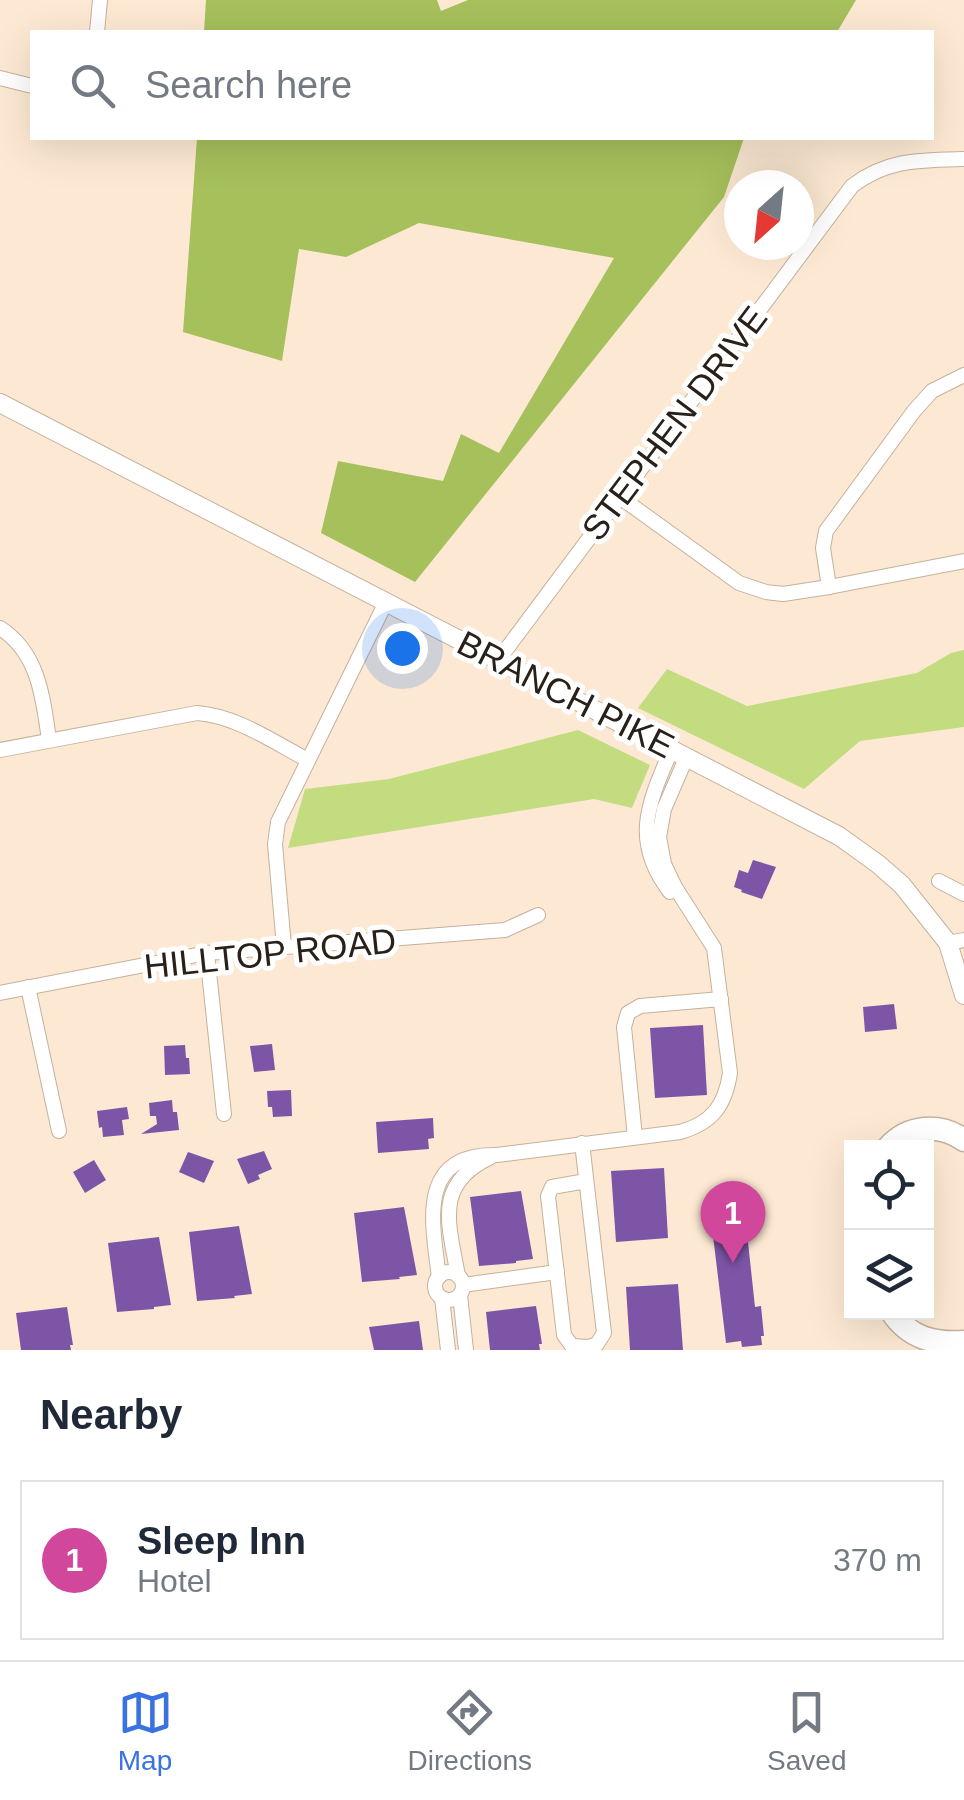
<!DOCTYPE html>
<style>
body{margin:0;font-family:Helvetica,sans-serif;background:#f2f2f3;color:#1f2937}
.controls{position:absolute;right:30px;bottom:30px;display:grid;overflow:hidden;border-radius:0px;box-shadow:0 10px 40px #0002}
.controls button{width:90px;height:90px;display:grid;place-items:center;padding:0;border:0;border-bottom:2px solid #e0e1e3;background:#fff;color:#1f2937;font:50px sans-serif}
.compass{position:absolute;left:724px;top:170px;width:90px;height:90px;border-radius:50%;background:#fff;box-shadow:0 10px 40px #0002;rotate:207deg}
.you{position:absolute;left:402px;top:648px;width:35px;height:35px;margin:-25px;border:8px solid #fff;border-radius:50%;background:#1a73e8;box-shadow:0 0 0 15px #1a73e833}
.badge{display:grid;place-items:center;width:65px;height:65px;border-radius:50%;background:#3b72e2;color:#fff;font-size:32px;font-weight:700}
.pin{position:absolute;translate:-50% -82px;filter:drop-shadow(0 2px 5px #0008)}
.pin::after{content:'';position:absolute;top:52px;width:35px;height:30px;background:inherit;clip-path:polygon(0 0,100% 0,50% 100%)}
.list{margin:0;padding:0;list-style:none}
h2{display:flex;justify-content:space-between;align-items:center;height:130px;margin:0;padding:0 40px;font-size:42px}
h2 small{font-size:32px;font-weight:400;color:#747a83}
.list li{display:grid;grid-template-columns:65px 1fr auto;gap:30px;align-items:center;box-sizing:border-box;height:160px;margin:0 20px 20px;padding:0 20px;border:2px solid #e0e1e3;border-radius:0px}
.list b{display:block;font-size:38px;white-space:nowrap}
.list p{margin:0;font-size:32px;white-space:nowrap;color:#747a83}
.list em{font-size:32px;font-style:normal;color:#747a83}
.icon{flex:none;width:55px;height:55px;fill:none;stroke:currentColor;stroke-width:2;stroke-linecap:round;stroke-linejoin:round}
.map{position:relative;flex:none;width:964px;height:1350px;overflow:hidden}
.search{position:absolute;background:#fff;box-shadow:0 10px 40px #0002;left:30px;right:30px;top:30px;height:110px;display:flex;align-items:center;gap:25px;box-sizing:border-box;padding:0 35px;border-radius:0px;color:#747a83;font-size:38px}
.sheet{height:310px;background:#fff}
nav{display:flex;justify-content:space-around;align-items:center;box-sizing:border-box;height:140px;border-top:2px solid #e0e1e3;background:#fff;font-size:28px;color:#747a83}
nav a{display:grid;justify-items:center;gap:5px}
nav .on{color:#3b72e2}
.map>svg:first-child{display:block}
.green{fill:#c3dc80}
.forest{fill:#a6c05c}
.building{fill:#7d55a7}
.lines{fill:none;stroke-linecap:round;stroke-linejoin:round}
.minor-casing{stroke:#c5b19c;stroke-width:16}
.tertiary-casing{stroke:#c5b19c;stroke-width:20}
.trunk-casing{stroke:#c5b19c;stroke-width:25}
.minor{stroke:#fff;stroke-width:14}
.tertiary{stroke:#fff;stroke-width:18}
.trunk{stroke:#fff;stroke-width:22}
.labels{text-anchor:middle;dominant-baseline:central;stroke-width:10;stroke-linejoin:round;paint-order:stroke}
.street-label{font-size:35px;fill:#282019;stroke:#fff}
</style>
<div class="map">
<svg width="964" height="1350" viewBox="0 0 964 1350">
<rect width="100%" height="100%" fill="#fde9d3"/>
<g class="green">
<polygon points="964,650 964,727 860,741 804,789 638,708 667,669 747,706 917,673 951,653"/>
<polygon points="578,730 650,765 632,808 594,799 288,848 305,789 389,779"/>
</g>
<g class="forest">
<polygon points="206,0 437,0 441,11 468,0 856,0 837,32 204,32"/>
<polygon points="197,138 744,138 724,197 415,582 321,533 338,461 443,481 461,434 499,453 614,258 419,223 346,257 299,249 282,361 183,332"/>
</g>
<g class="building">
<polygon points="753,860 776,867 762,899 741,892 742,890 734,887 739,870 748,873"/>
<polygon points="894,1004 897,1029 865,1032 863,1007"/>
<polygon points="703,1025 707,1095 655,1098 650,1028"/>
<polygon points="272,1044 275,1070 254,1072 250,1046"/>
<polygon points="185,1045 186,1058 189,1058 190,1074 165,1075 164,1046"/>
<polygon points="291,1090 292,1116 273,1117 272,1107 268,1107 267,1091"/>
<polygon points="172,1100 173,1112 177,1112 179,1130 141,1134 157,1124 156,1116 150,1116 149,1103"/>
<polygon points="127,1107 129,1119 122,1120 124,1135 103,1137 102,1127 99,1128 97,1111"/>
<polygon points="433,1118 434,1138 428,1139 429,1149 378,1153 376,1122"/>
<polygon points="264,1151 272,1169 258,1175 260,1179 248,1184 237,1159"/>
<polygon points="188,1152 214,1161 204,1183 179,1172"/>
<polygon points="94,1160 106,1180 85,1193 73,1172"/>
<polygon points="664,1168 668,1238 616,1242 611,1171"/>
<polygon points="521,1191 533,1259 516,1261 516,1263 479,1266 470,1197"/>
<polygon points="404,1207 417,1275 399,1277 400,1279 362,1282 354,1213"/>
<polygon points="731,1211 731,1216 745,1214 755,1307 761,1306 764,1336 761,1336 762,1345 742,1347 741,1341 726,1343 711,1219 717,1219 716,1213"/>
<polygon points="239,1226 252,1294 234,1296 235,1298 197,1301 189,1232"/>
<polygon points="159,1237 171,1305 154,1307 154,1309 117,1312 108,1243"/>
<polygon points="678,1284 683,1350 630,1350 626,1287"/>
<polygon points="536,1306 542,1344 539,1344 540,1350 490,1350 486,1312"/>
<polygon points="67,1307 73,1345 70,1345 71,1350 21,1350 16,1313"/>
<polygon points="419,1321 423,1350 374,1350 369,1327"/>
</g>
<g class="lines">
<g class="minor-casing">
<g id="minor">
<polyline points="97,32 100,0"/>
<polyline points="0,78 32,86"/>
<polyline points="620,497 739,583 766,592 783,594 829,587 964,561"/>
<polyline points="829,587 823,548 826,531 914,411 932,391 964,375"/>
<path d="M0,628C39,653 43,698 49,740"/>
<path d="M499,659L852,186C887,159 921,160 964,159"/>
<path d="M0,750L197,713C237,716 273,742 308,760"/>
<polyline points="939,881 964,894"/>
<path d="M670,892C630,840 649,802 672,748"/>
<polyline points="948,943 964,940"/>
<polyline points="284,947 275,844 278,822 386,602"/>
<polyline points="207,953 224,1114"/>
<polyline points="28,987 59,1131"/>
<polyline points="0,993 207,953 505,930 538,915"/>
<polyline points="635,1137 624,1027 628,1013 640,1006 721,999"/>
<path d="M582,1143C589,1206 597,1270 604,1333L597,1344L589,1347L572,1346L564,1335L548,1196L552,1187L586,1181"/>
<circle cx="449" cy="1286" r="14"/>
<path d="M458,1276C449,1224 433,1184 491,1157"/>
<path d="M439,1277C432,1222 417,1153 497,1155L680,1132C712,1123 725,1106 730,1073L714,948L675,887L664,864L659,837L664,809L687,756"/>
<polyline points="463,1285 557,1272"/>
<polyline points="460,1295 466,1350"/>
<polyline points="442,1298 448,1350"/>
</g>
</g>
<g class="tertiary-casing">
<polyline id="tertiary" points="0,403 839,836 878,864 902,885 948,943 964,995"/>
</g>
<g class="trunk-casing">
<g id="trunk">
<path d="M888,1148C908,1125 940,1123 964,1140"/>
<path d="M892,1312C909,1338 934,1344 964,1342"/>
</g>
</g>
<use href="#minor" class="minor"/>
<use href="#tertiary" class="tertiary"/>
<use href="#trunk" class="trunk"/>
</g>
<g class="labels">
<g class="street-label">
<text transform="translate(674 423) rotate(-53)">STEPHEN DRIVE</text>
<text transform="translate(566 694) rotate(27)">BRANCH PIKE</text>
<text transform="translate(270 953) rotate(-6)">HILLTOP ROAD</text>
</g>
</g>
</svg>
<div class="controls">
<button><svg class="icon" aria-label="locate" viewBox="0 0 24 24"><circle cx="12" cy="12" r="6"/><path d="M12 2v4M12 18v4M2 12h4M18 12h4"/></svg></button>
<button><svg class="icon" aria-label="layers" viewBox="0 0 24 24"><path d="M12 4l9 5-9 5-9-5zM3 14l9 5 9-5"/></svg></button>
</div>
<svg class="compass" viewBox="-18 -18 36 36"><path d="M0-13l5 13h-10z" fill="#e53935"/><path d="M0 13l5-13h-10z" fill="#747a83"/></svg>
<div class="you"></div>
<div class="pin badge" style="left:733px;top:1263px;background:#d1479c">1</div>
<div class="search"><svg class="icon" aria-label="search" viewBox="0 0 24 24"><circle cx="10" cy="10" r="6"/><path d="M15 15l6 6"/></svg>Search here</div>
</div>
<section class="sheet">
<h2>Nearby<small></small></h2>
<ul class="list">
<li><span class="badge" style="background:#d1479c">1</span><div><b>Sleep Inn</b><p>Hotel</p></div><em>370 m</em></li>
</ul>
</section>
<nav>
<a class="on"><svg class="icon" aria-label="map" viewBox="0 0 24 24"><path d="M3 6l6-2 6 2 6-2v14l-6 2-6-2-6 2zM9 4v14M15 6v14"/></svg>Map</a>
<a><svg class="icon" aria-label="directions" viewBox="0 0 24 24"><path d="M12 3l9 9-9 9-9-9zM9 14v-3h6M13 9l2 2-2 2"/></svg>Directions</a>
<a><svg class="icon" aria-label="saved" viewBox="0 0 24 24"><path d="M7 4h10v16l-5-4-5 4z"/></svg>Saved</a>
</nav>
